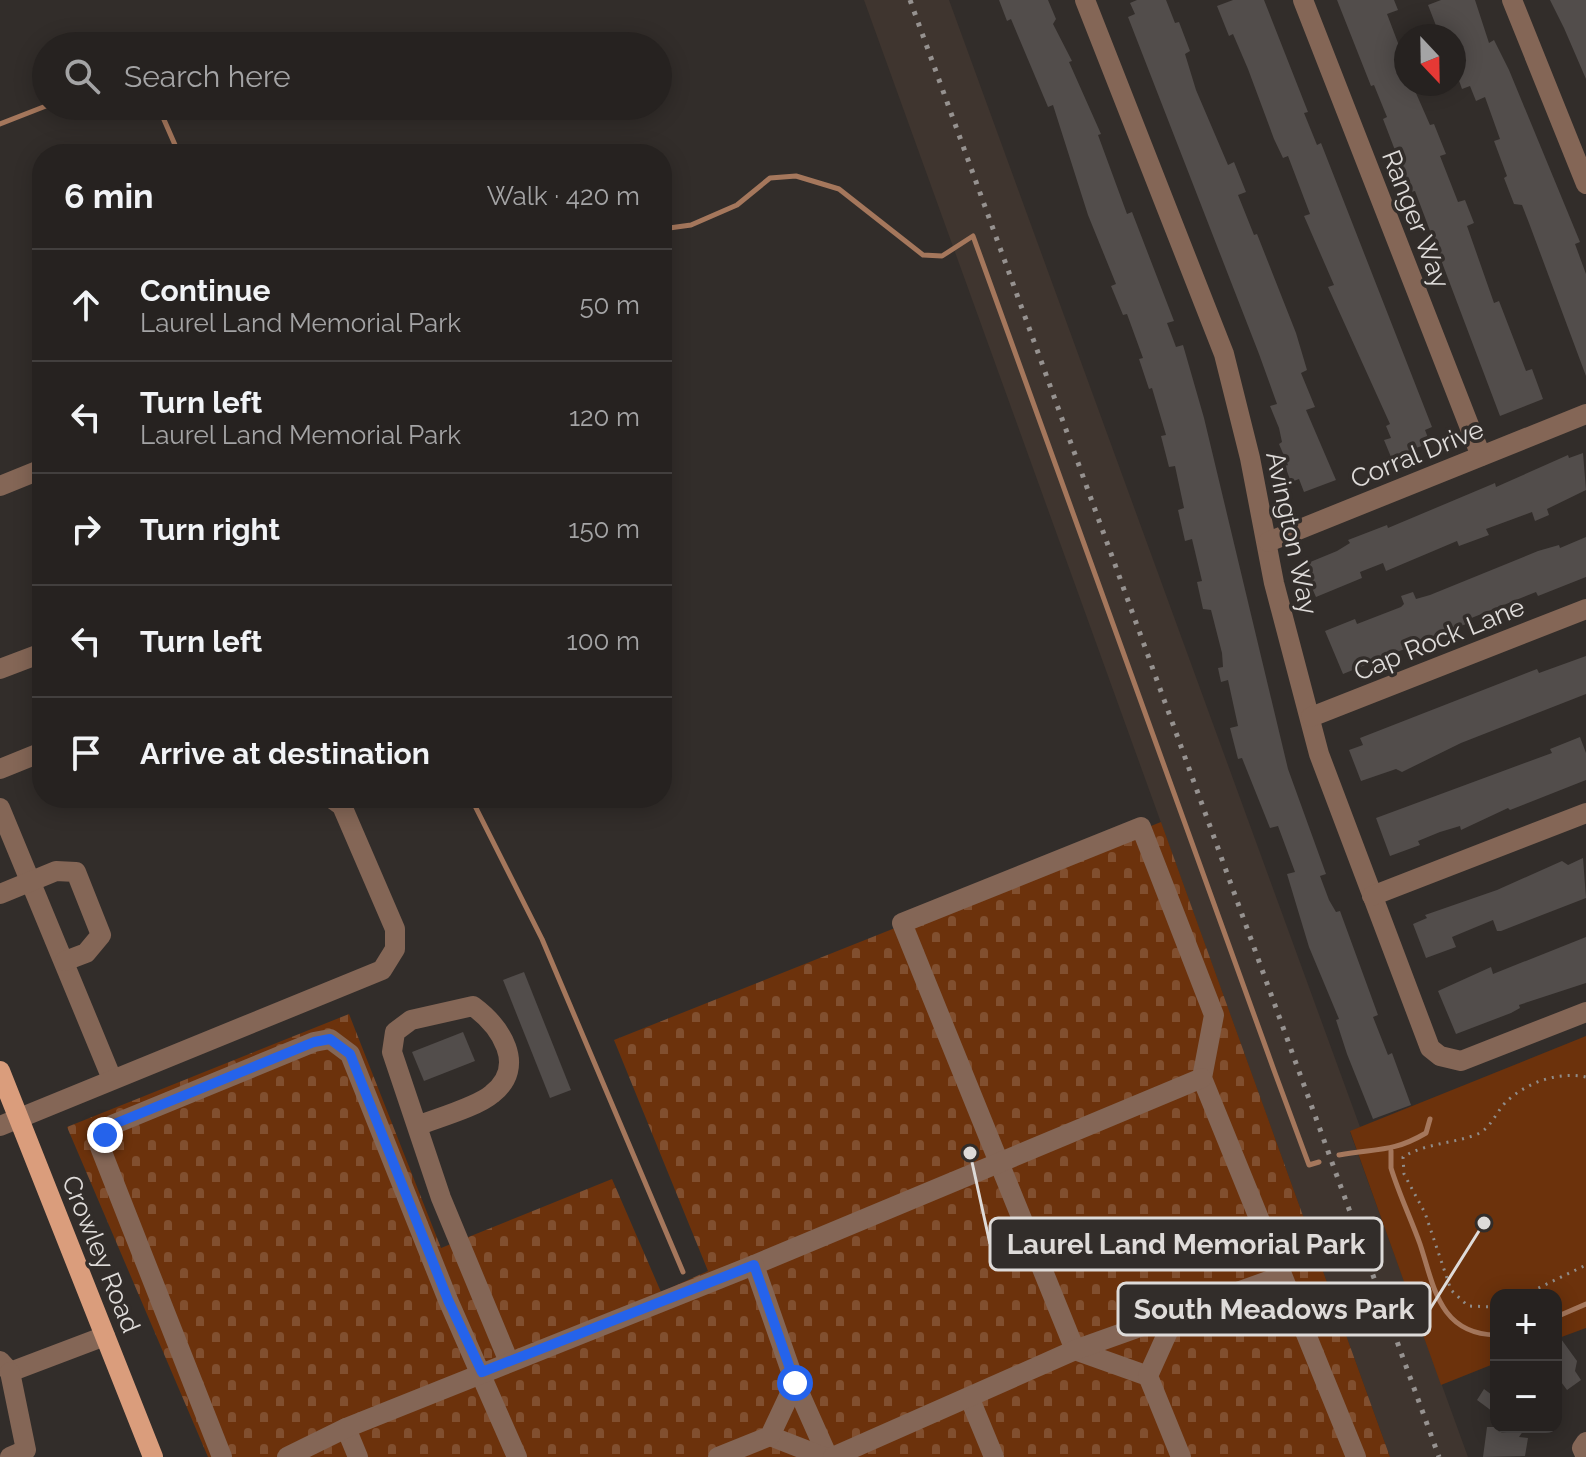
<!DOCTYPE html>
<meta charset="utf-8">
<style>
body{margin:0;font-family:Raleway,sans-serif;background:#322f2d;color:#f1f3f6}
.controls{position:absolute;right:24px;bottom:24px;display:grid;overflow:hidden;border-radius:16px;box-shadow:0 4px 20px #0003}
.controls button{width:72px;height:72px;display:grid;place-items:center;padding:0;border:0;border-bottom:2px solid #423f3e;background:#262220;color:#f1f3f6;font:40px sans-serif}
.compass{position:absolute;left:1394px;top:24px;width:72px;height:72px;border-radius:50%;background:#262220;box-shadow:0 4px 20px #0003;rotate:158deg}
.stop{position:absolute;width:24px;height:24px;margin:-18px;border:6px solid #2563eb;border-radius:50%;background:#fff}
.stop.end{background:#2563eb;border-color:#fff;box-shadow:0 2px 8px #0008}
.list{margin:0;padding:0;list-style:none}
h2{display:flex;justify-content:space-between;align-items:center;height:104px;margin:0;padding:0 32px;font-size:34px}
h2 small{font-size:26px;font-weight:400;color:#a4a4a5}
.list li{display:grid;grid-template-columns:52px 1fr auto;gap:24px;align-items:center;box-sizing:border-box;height:112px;padding:0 32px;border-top:2px solid #423f3e}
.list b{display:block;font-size:30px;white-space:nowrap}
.list p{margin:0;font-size:26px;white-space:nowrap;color:#a4a4a5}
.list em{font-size:26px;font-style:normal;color:#a4a4a5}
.icon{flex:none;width:44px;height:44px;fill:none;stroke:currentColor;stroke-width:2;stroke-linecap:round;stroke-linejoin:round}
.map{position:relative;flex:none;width:1586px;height:1457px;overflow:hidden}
.search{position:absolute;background:#262220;box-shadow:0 4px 20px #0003;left:32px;top:32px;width:640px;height:88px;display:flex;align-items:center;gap:20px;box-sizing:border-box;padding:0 28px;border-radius:44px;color:#a4a4a5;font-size:30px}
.panel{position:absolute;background:#262220;box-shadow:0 4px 20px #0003;left:32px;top:144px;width:640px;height:664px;border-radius:32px}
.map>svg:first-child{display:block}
.built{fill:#3f352f}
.cemetery{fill:url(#cemetery-stones)}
.park{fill:#6c320c}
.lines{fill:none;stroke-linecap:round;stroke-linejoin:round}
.stream{stroke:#a5775c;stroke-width:5}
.building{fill:#524d4b}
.path{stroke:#908c89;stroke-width:3;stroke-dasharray:2 6;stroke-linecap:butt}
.minor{stroke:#846656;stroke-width:20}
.major{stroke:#da9d7c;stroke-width:20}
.rail{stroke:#969290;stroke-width:5;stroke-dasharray:4 8;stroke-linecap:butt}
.route{stroke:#2563eb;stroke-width:10}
.labels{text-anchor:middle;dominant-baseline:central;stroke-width:7;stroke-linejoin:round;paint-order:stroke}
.street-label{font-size:26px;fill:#dedbd9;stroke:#322d2a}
.leader{fill:none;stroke:#dedbd9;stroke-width:3}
.callout-dot{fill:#dedbd9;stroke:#322d2a;stroke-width:3}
.callout{fill:#322d2a;stroke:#dedbd9;stroke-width:3}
.callout-label{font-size:28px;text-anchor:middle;font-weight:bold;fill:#dedbd9}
</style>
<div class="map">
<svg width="1586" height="1457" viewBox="0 0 1586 1457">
<defs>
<pattern id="cemetery-stones" width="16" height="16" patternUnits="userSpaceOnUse" patternTransform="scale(2)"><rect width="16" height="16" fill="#6c320c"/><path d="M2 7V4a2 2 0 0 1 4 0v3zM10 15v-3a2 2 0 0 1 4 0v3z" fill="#814f2f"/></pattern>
</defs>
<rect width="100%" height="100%" fill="#322d2a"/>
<polygon class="built" points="864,0 949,0 1360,1127 1350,1132 1468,1457 1390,1457"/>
<polygon class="cemetery" points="1161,822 1390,1457 208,1457 67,1127 349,1014 441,1248 612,1179 661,1292 708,1271 614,1040"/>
<polygon class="park" points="1586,1036 1586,1328 1556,1339 1556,1295 1496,1295 1496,1363 1441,1385 1350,1131"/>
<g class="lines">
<g class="stream">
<polyline points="158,106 179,154"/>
<polyline points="0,124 46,106"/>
<polyline points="662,229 691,225 737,205 770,178 796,176 839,189 923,255 942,256 973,236 1275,1073 1309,1165 1319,1162"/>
<polyline points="471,798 542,939 683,1272"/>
<path d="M1391,1151V1168C1399,1194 1411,1219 1420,1244C1434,1286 1439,1334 1496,1335"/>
<path d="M1339,1155C1376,1148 1392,1153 1426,1133L1430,1119"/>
<polyline points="1556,1317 1586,1304"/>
</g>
</g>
<g class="building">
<polygon points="999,0 1048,0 1056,19 1053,24 1072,61 1069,62 1101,134 1098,135 1127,214 1132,212 1174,321 1167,323 1176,347 1183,345 1204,418 1288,769 1326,874 1320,876 1329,900 1336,912 1340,911 1378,1015 1373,1017 1388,1055 1392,1053 1411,1105 1373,1119 1347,1054 1336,1020 1339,1019 1309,947 1287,874 1295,872 1278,826 1270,828 1242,758 1238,759 1230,728 1238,726 1228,680 1221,682 1218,668 1223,667 1222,653 1211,610 1203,609 1197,582 1202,581 1192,539 1185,541 1178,510 1184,508 1175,466 1169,467 1161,436 1166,435 1152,388 1149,389 1139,359 1143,358 1127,314 1123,315 1111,286 1116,284 1088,215 1053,105 1048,107 1011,19 1007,21"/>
<polygon points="1137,0 1166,0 1175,23 1179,22 1190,51 1185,54 1196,90 1228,165 1234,162 1246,192 1238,195 1254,235 1257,234 1296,333 1307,370 1301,373 1315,407 1306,410 1336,480 1304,492 1299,479 1291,482 1285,466 1288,465 1279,444 1282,442 1279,428 1270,406 1277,404 1259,354 1128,17 1135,14 1130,3"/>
<polygon points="1233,0 1264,0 1308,112 1304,113 1317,145 1321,143 1432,427 1425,430 1430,443 1391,457 1384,440 1391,438 1386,426 1390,424 1328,287 1334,285 1304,216 1310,214 1288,156 1283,158 1274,139 1248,69 1233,34 1229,36 1217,6"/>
<polygon points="1337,0 1394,0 1398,10 1387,14 1406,64 1406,84 1412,84 1430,125 1434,124 1446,154 1440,156 1458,202 1465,200 1474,223 1467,226 1494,303 1499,301 1526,371 1532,369 1543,399 1500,416 1415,191 1411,192 1383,119 1387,117 1374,85 1371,86"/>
<polygon points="1441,0 1475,0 1489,43 1494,40 1509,70 1580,242 1575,244 1586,274 1586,376 1529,223 1522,205 1514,204 1504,178 1507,176 1494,141 1500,139 1485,97 1476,101 1470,86 1462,89 1457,75 1463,73 1454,49 1454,36 1440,36 1428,5"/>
<polygon points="1550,0 1586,0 1586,79 1564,28"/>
<polygon points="1583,453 1586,490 1547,509 1549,515 1535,521 1532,512 1486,529 1489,535 1459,546 1457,541 1386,571 1383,563 1360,572 1362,578 1316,597 1312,588 1306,590 1300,573 1305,571 1303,565 1337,551 1350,543 1348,540 1387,525 1388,528 1495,483 1496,487 1568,455 1569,458"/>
<polygon points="1586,537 1586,577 1538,596 1536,592 1464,621 1466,624 1343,674 1325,631 1355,619 1357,624 1401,607 1404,604 1401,596 1413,592 1416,599 1430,595 1538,551 1559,545 1560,548"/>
<polygon points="1586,656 1586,694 1461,743 1402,772 1396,769 1361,781 1349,750 1363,745 1360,738 1537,669 1539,673"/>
<polygon points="1580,737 1586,753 1586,780 1510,810 1508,808 1461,830 1460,826 1440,832 1418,841 1420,845 1390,856 1376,818 1552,753 1550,749"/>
<polygon points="1583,858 1586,898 1501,931 1497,931 1493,920 1452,937 1456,947 1426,958 1413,924 1427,918 1425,915 1497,890 1562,861 1568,865"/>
<polygon points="1586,937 1586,983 1519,1005 1520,1008 1511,1013 1456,1034 1438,991 1491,967 1493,974"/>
<polygon points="524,972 571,1090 550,1098 503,980"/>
<polygon points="463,1032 475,1061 424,1081 412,1052"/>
<polygon points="1556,1332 1577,1361 1575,1371 1581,1380 1567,1390 1556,1375"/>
<polygon points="1484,1389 1496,1398 1496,1414 1477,1400"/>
<polygon points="1487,1427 1526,1427 1519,1437 1528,1438 1525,1456 1483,1457"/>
</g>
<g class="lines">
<g class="path">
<polyline points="1524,1295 1586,1265"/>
<path d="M1496,1307L1468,1306L1451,1290L1425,1213L1404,1174L1403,1157C1426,1143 1451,1144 1475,1135C1490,1130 1495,1114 1505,1103C1525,1083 1558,1071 1586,1077"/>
</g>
<g class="minor">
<polyline points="1085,0 1224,354 1250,458 1274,583 1319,754 1430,1048 1440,1056 1461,1061 1586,1012"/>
<polyline points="1303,0 1481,456"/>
<polyline points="1512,0 1586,184"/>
<polyline points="0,486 42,469"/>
<polyline points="1268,542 1586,414"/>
<polyline points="0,669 42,653"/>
<polyline points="1311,717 1586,609"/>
<polyline points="0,769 42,752"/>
<polyline points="0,808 112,1079"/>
<polyline points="0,894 56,871 76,872 101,935 86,953 65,961"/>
<polyline points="1372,896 1586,813"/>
<polyline points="0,1126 382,970 395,949 395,929 342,806 331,798"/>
<path d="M417,1126C437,1118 477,1107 492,1094C528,1066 500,1026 473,1006L411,1020L395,1032L392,1052L441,1198L509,1362"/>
<polyline points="0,1361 10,1372 105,1336"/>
<polyline points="10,1372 26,1450 10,1457"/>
<polyline points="1148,1376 1075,1350 902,923 1141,827 1214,1015 1202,1078 1356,1457"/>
<polyline points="795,1383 828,1457"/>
<polyline points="970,1399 994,1457"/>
<polyline points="346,1428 358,1457"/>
<polyline points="770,1436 824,1457"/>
<polyline points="222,1457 100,1147 112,1125 314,1042 330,1039 350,1054 448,1300 517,1457"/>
<polyline points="287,1457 346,1428 754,1265 1202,1078"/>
<polyline points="718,1457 770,1436 795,1383 754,1265"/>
<polyline points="833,1457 1075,1350 1176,1314"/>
<polyline points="1181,1457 1148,1376 1176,1314 1282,1276"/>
<polyline points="1586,1457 1582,1448 1586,1442"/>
</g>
<polyline class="major" points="0,1071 153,1457"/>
<polyline class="rail" points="910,0 1439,1457"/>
</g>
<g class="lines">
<polyline class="route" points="105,1135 112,1125 314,1042 330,1039 350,1054 448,1300 482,1372 754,1265 795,1383"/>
</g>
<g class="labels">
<g class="street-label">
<text transform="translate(1416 219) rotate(69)">Ranger Way</text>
<text transform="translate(1417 454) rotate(-22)">Corral Drive</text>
<text transform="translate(1292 533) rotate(78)">Avington Way</text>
<text transform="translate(1439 639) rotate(-22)">Cap Rock Lane</text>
<text transform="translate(101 1254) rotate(68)">Crowley Road</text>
</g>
</g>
<path class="leader" d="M970 1153L990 1244M1484 1223L1430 1309"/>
<g class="callout-dot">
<circle cx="970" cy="1153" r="8"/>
<circle cx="1484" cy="1223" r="8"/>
</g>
<g class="callout">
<rect x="990" y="1218" width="392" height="52" rx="8"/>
<rect x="1118" y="1283" width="312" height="52" rx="8"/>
</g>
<g class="callout-label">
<text x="1186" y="1254">Laurel Land Memorial Park</text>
<text x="1274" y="1319">South Meadows Park</text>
</g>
</svg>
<div class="controls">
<button>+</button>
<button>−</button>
</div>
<svg class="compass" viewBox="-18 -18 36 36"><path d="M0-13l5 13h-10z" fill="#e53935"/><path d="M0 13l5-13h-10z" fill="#a4a4a5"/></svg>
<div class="stop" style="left:795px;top:1383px"></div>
<div class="stop end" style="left:105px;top:1135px"></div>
<div class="search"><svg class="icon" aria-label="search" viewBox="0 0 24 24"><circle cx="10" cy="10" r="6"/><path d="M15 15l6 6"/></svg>Search here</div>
<section class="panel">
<h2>6 min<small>Walk · 420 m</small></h2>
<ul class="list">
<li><svg class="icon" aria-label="ahead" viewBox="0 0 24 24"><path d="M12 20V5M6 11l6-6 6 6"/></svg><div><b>Continue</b><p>Laurel Land Memorial Park</p></div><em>50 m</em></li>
<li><svg class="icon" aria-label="left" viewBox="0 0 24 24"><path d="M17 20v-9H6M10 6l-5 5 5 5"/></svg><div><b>Turn left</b><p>Laurel Land Memorial Park</p></div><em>120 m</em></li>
<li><svg class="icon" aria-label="right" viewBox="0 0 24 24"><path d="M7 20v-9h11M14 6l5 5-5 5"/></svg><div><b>Turn right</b></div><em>150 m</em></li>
<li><svg class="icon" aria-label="left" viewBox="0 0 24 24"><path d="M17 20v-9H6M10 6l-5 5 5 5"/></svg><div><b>Turn left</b></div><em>100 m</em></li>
<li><svg class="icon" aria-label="arrive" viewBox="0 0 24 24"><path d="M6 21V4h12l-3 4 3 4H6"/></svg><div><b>Arrive at destination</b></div></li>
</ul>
</section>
</div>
